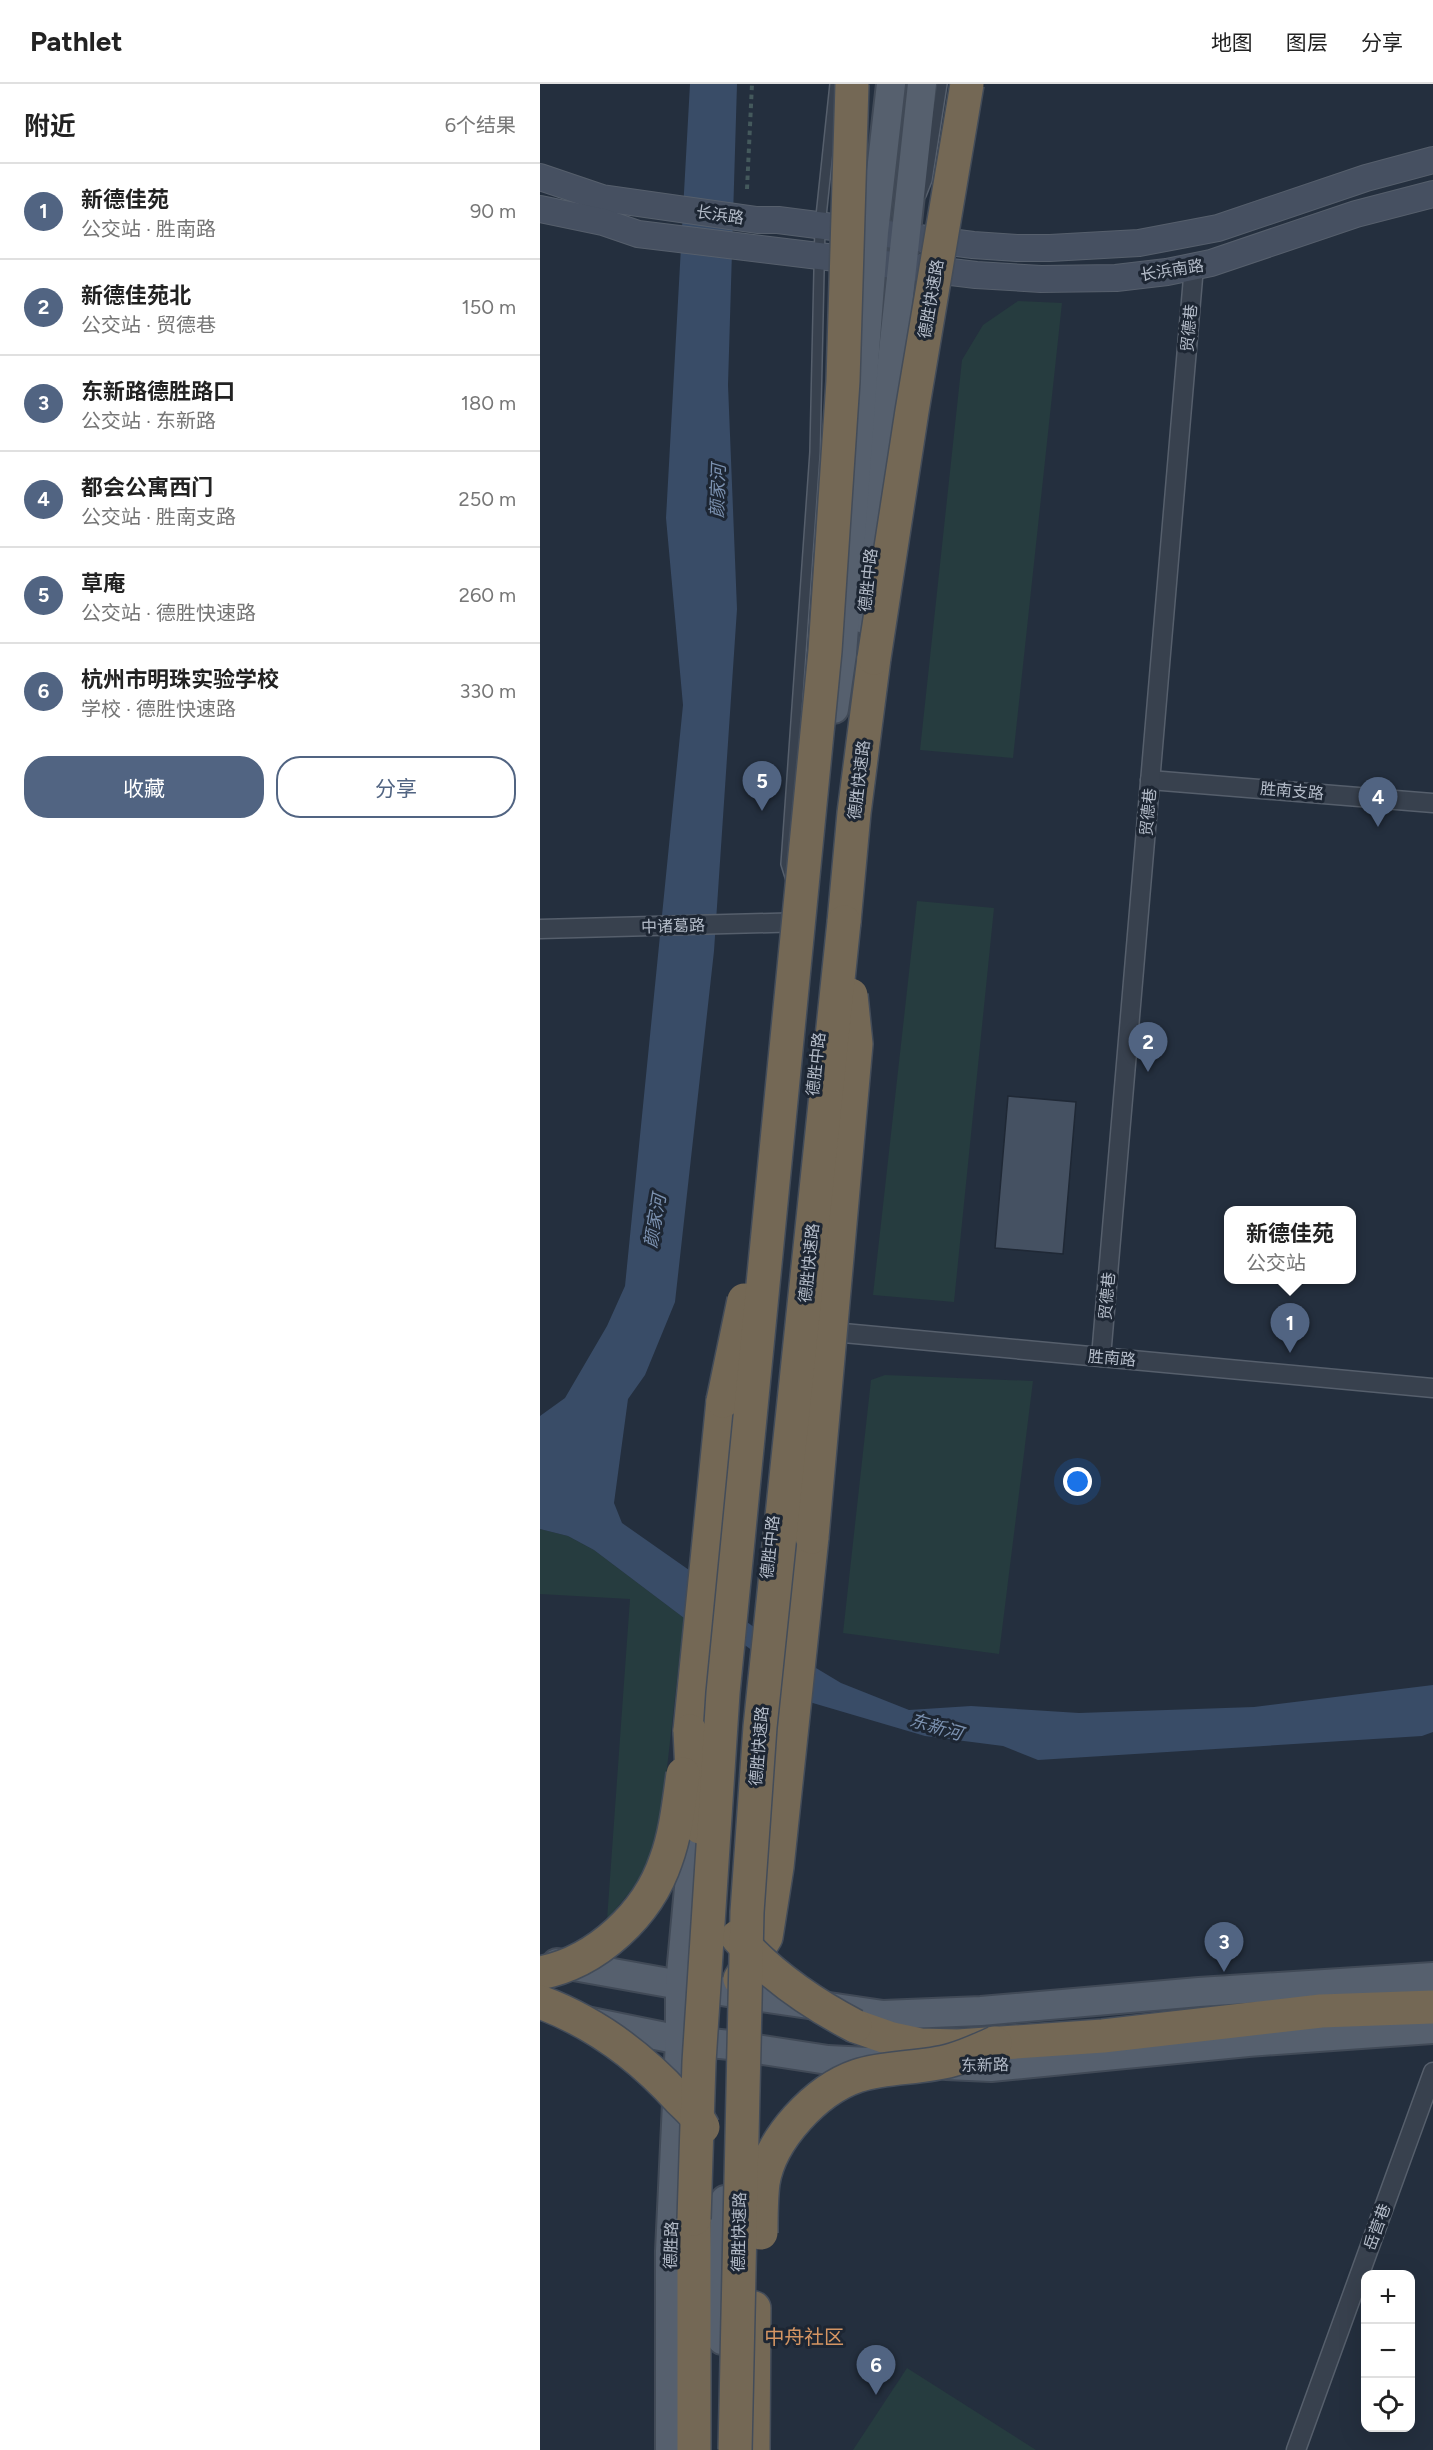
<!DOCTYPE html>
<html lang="zh">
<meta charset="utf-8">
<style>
body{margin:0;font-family:Figtree,"Noto Sans SC",sans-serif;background:#f2f2f2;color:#222}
.controls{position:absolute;right:18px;bottom:18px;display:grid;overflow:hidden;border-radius:12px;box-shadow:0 6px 24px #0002}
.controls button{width:54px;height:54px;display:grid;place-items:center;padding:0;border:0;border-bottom:2px solid #e0e0e0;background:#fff;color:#222;font:30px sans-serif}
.you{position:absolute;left:538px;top:1398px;width:21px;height:21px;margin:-15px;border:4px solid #fff;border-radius:50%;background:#1a73e8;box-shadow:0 0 0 9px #1a73e833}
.badge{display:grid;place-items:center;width:39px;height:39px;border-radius:50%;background:#516482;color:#fff;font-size:20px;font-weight:700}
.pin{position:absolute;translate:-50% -50px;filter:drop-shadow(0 2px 3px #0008)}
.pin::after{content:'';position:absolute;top:32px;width:21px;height:18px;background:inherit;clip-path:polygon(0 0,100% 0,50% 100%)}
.popup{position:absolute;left:684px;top:1122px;width:132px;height:78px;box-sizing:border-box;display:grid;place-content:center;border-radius:12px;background:#fff;filter:drop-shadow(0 2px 4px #0005);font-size:20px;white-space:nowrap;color:#767676}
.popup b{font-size:22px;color:#222}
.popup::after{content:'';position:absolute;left:50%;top:100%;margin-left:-12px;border:12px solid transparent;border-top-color:#fff}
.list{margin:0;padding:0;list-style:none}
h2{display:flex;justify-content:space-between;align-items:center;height:78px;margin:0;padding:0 24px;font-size:26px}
h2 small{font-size:20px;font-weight:400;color:#767676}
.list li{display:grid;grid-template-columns:39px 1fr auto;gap:18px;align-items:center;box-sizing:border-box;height:96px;padding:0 24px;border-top:2px solid #e0e0e0}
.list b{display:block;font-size:22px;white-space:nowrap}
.list p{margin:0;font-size:20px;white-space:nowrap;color:#767676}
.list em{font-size:20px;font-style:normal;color:#767676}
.actions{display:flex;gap:12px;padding:18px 24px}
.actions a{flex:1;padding:14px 0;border:2px solid #516482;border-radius:24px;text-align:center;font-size:21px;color:#516482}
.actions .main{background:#516482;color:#fff}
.icon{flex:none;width:33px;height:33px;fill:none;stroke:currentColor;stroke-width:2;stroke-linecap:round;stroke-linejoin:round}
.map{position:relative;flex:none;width:893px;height:2366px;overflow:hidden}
header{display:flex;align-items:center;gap:36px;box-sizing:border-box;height:84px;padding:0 30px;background:#fff;border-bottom:2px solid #e0e0e0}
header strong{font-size:28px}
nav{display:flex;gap:33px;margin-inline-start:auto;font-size:21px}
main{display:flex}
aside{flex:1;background:#fff}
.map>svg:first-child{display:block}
.green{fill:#263c3f}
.water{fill:#394c67}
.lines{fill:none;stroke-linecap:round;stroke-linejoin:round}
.canal{stroke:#394c67;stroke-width:20}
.building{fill:#455162;stroke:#1f2835;stroke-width:1.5}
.lane-casing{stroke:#565f6c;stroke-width:12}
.street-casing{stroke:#565f6c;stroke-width:21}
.secondary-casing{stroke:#565f6c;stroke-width:28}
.primary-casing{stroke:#414a57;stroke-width:32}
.highway-casing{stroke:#434c59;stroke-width:36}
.path{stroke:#44595c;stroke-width:4;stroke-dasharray:4.5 4.5;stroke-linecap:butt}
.lane{stroke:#38414e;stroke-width:9}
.street{stroke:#38414e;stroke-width:18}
.secondary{stroke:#465061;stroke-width:26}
.primary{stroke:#56606e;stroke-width:28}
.highway{stroke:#746855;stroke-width:33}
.highway-bridge-casing{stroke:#434c59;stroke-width:36;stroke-linecap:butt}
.highway-bridge{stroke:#746855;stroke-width:33}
.labels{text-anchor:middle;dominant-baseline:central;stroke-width:6;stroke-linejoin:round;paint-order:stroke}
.street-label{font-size:16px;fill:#b4bcc9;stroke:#1d2633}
.water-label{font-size:18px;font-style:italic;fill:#7c92b1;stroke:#1d2633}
.quarter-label{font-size:20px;fill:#d59563;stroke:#1d2633}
</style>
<header>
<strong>Pathlet</strong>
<nav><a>地图</a><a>图层</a><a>分享</a></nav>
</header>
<main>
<aside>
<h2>附近<small>6个结果</small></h2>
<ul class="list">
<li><span class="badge">1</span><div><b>新德佳苑</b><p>公交站 · 胜南路</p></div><em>90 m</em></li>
<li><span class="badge">2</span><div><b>新德佳苑北</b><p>公交站 · 贸德巷</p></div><em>150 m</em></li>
<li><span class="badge">3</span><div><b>东新路德胜路口</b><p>公交站 · 东新路</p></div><em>180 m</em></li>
<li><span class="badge">4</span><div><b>都会公寓西门</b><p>公交站 · 胜南支路</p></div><em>250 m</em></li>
<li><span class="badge">5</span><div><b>草庵</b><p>公交站 · 德胜快速路</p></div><em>260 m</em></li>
<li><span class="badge">6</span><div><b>杭州市明珠实验学校</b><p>学校 · 德胜快速路</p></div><em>330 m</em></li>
</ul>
<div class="actions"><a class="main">收藏</a><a>分享</a></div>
</aside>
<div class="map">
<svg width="893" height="2366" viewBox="0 0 893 2366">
<rect width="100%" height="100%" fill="#242f3e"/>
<g class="green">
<polygon points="478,217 522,219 473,674 380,666 422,276 443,241"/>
<polygon points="377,817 454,824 414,1218 333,1211"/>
<polygon points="345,1291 493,1297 459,1570 303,1549 331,1296"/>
<polygon points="0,1445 28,1452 54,1466 144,1534 121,1737 112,1771 97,1799 67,1836 90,1515 0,1510"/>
<polygon points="367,2284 496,2366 313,2366"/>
</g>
<g class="water">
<polygon points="150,0 197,0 188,301 197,525 174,867 135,1218 105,1291 88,1315 74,1419 82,1439 149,1486 144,1534 54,1466 28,1452 0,1445 0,1332 25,1314 67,1242 85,1202 143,621 126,434"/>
<polygon points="271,1581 301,1599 369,1626 431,1622 539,1629 714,1623 893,1601 893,1648 882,1652 498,1676 463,1662 385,1652 266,1617"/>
</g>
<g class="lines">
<polyline class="canal" points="184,1534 233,1569"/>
</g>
<polygon class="building" points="468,1012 536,1018 523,1170 455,1164"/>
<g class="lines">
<g class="lane-casing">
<g id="lane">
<polyline points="381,111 387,96 402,0"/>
<polyline points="251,796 246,780 275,368 280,142 295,0"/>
</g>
</g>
<g class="street-casing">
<g id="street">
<polyline points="610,696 893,719"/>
<polyline points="0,845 265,838"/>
<polyline points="282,1247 893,1304"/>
<polyline points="561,1273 654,182"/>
<polyline points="756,2366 893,1988"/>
</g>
</g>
<g class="secondary-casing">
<g id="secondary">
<polyline points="0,93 62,114 217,136 238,136 433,161 477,164 510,164 599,159 678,144 826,94 893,76"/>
<polyline points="0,125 63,138 98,150 436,191 501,195 576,194 627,188 671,179 816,130 893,110"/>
</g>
</g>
<g class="primary-casing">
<g id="primary">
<polyline points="324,535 382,0"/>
<polyline points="294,625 302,570 334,148 351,0"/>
<polyline points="17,1879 140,1901 343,1931 441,1927 659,1908 893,1893"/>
<polyline points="46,1937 140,1956 190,1961 288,1976 348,1979"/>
<polyline points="406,1981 451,1983 708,1958 893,1945"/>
<polyline points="182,2256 185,2116"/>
<polyline points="130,2366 130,2167 140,1956 140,1901 157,1718"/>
</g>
</g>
<g class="highway-casing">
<g id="highway">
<polyline points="304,838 314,729 334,574"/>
<polyline points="150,1647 183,1317"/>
<polyline points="200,1895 226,1853 237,1783 272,1453"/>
<polyline points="315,1942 352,1955 380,1961 418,1962 563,1952 781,1927 893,1923"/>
<polyline points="154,2135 154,2366"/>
<polyline points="213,2366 214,2224"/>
</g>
</g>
<polyline class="path" points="207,105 212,0"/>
<use href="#lane" class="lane"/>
<use href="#street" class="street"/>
<use href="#secondary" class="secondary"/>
<use href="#primary" class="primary"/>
<use href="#highway" class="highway"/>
<g class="highway-bridge-casing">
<g id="highway-bridge">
<polyline points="334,574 372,327 427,0"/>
<polyline points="183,1317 204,1216"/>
<polyline points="272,1453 316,960 311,911"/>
<polyline points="150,1647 152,1688 160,1743"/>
<path d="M197,1853C230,1891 271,1919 315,1942"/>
<path d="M0,1889C57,1878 108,1830 126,1776C136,1749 139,1718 143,1690"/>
<path d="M0,1918C54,1938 100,1972 139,2015C147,2023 158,2032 163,2043"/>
<polyline points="154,2135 159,1978 183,1609 285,567 303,297 312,0"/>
<path d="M221,2149C221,2133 221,2115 223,2099C230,2055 276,2006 317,1992C348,1982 381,1985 412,1976C427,1972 441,1965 455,1959"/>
<polyline points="195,2366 207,1828 220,1643 304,838"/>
</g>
</g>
<use href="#highway-bridge" class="highway-bridge"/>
</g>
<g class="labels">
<g class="street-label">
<text transform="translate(180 131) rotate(8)">长浜路</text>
<text transform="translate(632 186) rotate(-9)">长浜南路</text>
<text transform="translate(391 215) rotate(-80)">德胜快速路</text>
<text transform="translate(649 244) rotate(-85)">贸德巷</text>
<text transform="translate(328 496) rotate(-84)">德胜中路</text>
<text transform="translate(319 696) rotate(-83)">德胜快速路</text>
<text transform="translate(752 707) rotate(5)">胜南支路</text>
<text transform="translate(608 728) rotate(-85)">贸德巷</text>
<text transform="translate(133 842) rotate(-2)">中诸葛路</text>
<text transform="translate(276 980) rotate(-84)">德胜中路</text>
<text transform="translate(269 1179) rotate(-84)">德胜快速路</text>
<text transform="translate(567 1212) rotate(-85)">贸德巷</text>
<text transform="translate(572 1274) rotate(5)">胜南路</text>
<text transform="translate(230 1463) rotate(-84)">德胜中路</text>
<text transform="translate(219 1662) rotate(-85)">德胜快速路</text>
<text transform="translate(445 1981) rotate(-1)">东新路</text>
<text transform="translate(837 2143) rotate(-70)">岳营巷</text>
<text transform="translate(199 2148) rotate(-89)">德胜快速路</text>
<text transform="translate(131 2161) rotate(-88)">德胜路</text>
</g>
<g class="water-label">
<text transform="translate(178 407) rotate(-88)">颜家河</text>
<text transform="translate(115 1137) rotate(-80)">颜家河</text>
<text transform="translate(396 1643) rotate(16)">东新河</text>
</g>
<g class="quarter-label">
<text x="264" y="2253">中舟社区</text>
</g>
</g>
</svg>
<div class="controls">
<button>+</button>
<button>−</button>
<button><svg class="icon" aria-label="locate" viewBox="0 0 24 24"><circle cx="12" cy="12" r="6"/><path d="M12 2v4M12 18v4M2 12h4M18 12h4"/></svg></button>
</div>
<div class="you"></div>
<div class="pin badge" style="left:750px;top:1269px">1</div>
<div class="popup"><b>新德佳苑</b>公交站</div>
<div class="pin badge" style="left:608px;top:988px">2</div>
<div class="pin badge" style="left:684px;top:1888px">3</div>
<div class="pin badge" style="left:838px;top:743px">4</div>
<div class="pin badge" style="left:222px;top:727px">5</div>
<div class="pin badge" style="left:336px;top:2311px">6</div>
</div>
</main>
